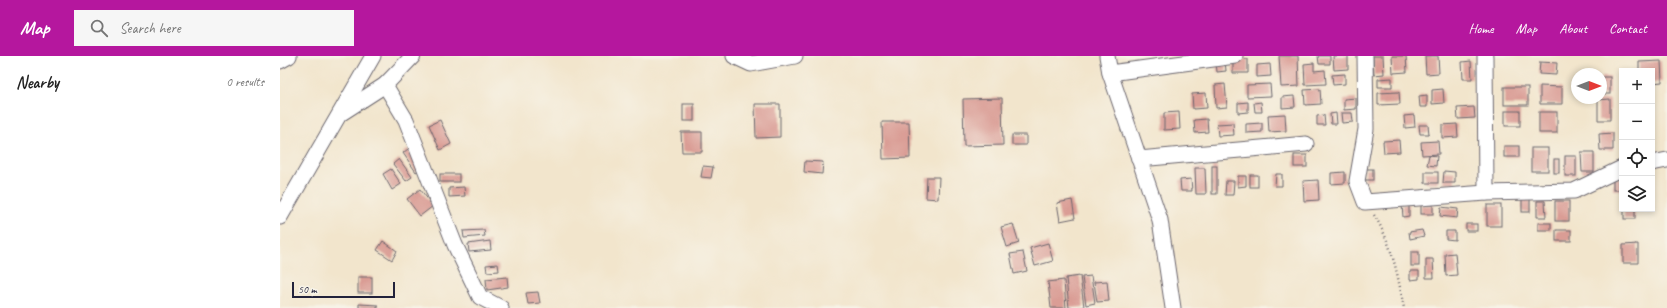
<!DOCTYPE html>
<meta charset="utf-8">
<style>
body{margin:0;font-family:Caveat,sans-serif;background:#f6f6f6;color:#222}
.controls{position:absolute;right:12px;top:12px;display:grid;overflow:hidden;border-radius:0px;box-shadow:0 2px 6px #0003}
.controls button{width:36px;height:36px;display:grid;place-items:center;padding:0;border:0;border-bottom:1px solid #e0e0e0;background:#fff;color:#222;font:20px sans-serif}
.compass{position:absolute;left:1291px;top:12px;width:36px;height:36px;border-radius:50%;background:#fff;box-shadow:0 2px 6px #0003;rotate:90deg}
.scale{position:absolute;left:12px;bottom:10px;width:103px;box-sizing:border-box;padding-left:4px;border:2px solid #22223b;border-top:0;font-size:11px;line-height:14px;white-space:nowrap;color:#22223b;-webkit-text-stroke:3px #f7f3e8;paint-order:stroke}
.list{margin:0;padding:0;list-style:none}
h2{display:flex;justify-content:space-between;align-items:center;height:52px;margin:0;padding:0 16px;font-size:17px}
h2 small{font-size:13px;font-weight:400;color:#767676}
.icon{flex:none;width:22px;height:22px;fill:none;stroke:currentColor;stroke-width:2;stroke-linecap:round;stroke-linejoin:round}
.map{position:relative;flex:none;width:1387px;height:252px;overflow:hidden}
header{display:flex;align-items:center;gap:24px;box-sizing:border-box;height:56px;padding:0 20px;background:#b5179e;color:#fff}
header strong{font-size:19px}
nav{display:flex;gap:22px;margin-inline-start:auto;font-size:14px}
.search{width:280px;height:36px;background:#f6f6f6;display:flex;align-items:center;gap:10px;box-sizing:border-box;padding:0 14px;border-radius:0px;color:#767676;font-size:15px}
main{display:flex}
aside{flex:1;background:#fff}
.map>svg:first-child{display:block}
.building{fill:#da9d95}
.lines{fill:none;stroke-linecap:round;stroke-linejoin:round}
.street-casing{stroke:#6b666e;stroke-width:17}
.path{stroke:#6b666e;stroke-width:2.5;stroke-dasharray:1 3;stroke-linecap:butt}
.street{stroke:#fff;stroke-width:15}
</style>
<header>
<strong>Map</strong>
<div class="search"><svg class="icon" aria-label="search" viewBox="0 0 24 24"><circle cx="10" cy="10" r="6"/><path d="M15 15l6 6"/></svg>Search here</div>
<nav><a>Home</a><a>Map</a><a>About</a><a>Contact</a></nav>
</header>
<main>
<aside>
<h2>Nearby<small>0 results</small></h2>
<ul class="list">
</ul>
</aside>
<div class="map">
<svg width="1387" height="252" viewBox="0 0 1387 252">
<rect width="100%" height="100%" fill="#f7f3e8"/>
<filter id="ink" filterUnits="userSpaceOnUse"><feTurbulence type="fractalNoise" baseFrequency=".025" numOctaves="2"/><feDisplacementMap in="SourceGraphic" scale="8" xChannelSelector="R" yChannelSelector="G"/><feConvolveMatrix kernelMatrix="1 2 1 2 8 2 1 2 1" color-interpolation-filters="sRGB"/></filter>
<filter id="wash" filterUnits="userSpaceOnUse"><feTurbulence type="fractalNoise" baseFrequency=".012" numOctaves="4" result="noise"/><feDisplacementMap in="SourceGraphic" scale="16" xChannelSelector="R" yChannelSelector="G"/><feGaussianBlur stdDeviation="0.9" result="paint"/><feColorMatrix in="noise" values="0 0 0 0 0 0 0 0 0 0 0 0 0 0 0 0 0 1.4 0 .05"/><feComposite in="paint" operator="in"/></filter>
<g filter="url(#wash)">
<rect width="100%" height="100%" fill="#f2e5cc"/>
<g id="blocks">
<g class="building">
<polygon points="999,0 1018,0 1019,30 1001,31"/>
<polygon points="1038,0 1050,0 1050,8 1039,8"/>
<polygon points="1053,0 1068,0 1068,13 1054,14"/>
<polygon points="1093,0 1103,0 1104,18 1094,19"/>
<polygon points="1112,0 1126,0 1127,16 1113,17"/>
<polygon points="1145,0 1158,0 1159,17 1146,18"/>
<polygon points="968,3 968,17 953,17 953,4"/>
<polygon points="945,4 946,15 937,16 936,5"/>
<polygon points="1191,5 1192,23 1183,23 1182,6"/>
<polygon points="1381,5 1382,26 1372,27 1372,15 1359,15 1359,6"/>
<polygon points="1260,6 1277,7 1276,19 1259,18"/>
<polygon points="1034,7 1034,15 1045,14 1046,28 1025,29 1024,8"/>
<polygon points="990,8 991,20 977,21 977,9"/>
<polygon points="1065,18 1065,28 1053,29 1052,19"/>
<rect x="1321" y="21" width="9" height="17"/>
<polygon points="1112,22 1112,31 1098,31 1098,23"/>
<polygon points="945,28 947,51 936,52 935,29"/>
<polygon points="990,28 991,40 967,41 967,29"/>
<polygon points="1260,30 1282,31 1282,48 1260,48"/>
<rect x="1224" y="31" width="24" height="18"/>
<polygon points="1040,33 1041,48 1025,49 1024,34"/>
<polygon points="1163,33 1164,47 1152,48 1152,34"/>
<polygon points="1119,36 1120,48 1098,49 1098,37"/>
<polygon points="926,37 927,52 913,53 912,38"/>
<polygon points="1147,39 1147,51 1140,51 1139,40"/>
<polygon points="1014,40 1015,51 1002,52 1002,41"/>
<polygon points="722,42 723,89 684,90 683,43"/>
<polygon points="1076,42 1076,53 1064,54 1064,43"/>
<polygon points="1330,43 1330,64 1318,64 1318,44"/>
<polygon points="968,46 968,56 958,57 958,47"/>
<polygon points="981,46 982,56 975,56 974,47"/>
<rect x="403" y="48" width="11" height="17"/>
<polygon points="475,48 500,48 500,81 476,82"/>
<polygon points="1194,51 1195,62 1178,63 1177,52"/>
<rect x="1225" y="55" width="15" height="15"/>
<polygon points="899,56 900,73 884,74 884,57"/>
<rect x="1259" y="56" width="18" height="21"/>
<polygon points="1056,57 1057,68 1051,68 1050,58"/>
<polygon points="1061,57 1072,57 1073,66 1062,67"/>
<polygon points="1005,58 1006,75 989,76 988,59"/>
<polygon points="1044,59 1045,69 1037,69 1037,60"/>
<polygon points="1134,59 1135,71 1125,72 1124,60"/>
<polygon points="927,63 928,76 915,77 914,64"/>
<polygon points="160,64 171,88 160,94 149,69"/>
<polygon points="602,66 629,66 630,102 603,103"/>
<polygon points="953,67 954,79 938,80 937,68"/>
<polygon points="982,67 982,76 966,77 966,68"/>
<polygon points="1177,68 1178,81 1162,82 1162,69"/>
<polygon points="1139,69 1148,69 1149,78 1140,78"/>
<polygon points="401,76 422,76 422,96 402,96"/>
<polygon points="1333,77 1333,94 1320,94 1319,78"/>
<rect x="732" y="79" width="14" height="10"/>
<polygon points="1119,84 1120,96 1104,97 1103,85"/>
<polygon points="1158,85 1159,98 1142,99 1141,86"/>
<rect x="1224" y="90" width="15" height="11"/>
<rect x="1251" y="92" width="17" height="23"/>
<polygon points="128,93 141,113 136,116 123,97"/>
<polygon points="1301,96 1314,96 1314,116 1302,116"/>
<rect x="1014" y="99" width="13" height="12"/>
<polygon points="1149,99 1157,100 1156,110 1147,109"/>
<rect x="1285" y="100" width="11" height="20"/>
<polygon points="119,103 132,121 126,125 113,108"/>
<rect x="1274" y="103" width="5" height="14"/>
<polygon points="525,105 543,106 542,118 524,116"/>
<polygon points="423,110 433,111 431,122 421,121"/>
<rect x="932" y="110" width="5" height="28"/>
<polygon points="915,112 925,112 926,138 916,138"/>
<polygon points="111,113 121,128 112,134 103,118"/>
<rect x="1085" y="113" width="8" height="11"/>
<polygon points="1164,115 1175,116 1175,127 1163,127"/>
<polygon points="1065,116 1065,127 1051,128 1051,117"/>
<rect x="1145" y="116" width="13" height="11"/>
<rect x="160" y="118" width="19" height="8"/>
<polygon points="996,118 1002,118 1002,130 995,130"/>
<rect x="970" y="119" width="8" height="12"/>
<polygon points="958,120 966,120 966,130 958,131"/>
<polygon points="647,121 659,121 658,143 646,142"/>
<rect x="1333" y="122" width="9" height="12"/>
<polygon points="911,123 912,135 901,135 900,124"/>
<polygon points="1038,124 1039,144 1024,145 1023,125"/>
<polygon points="946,125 954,125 953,139 945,139"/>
<polygon points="184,131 185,140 169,141 169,132"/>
<polygon points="140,133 153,150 140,160 127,143"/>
<rect x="1242" y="143" width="8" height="13"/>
<polygon points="792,144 795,162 780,165 777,147"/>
<polygon points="1257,145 1265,145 1266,161 1257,161"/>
<rect x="1275" y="145" width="14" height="20"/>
<polygon points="1129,148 1129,160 1123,161 1122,149"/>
<rect x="1141" y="149" width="12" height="9"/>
<rect x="1207" y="149" width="14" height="21"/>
<polygon points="1161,151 1178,153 1177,162 1160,160"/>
<rect x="1344" y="153" width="11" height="10"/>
<rect x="1258" y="167" width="13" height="7"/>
<polygon points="733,168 739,187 727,191 721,171"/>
<rect x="1186" y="168" width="11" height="7"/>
<polygon points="204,174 205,180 184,182 183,175"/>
<polygon points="1142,174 1144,180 1130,183 1129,176"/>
<rect x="1276" y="174" width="15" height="11"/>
<polygon points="1166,175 1175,175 1175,184 1166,183"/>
<polygon points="103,185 117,195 112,204 97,194"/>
<polygon points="210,185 211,194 189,196 188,188"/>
<polygon points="768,187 773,205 755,210 750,192"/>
<polygon points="1358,188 1358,207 1343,207 1343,189"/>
<polygon points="743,196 747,215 734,218 730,198"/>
<rect x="1131" y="196" width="8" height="14"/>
<polygon points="1175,197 1177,219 1166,220 1165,198"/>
<polygon points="1146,203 1153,203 1154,222 1146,222"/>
<polygon points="218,208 219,215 207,216 206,209"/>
<polygon points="1130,215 1139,215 1139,223 1130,224"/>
<polygon points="800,220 804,251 789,252 786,222"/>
<polygon points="811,220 815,247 806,249 802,221"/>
<rect x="78" y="221" width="14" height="16"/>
<polygon points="227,221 228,231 207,234 206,223"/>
<polygon points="784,224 786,252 771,252 768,226"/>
<polygon points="827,225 829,245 817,246 814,226"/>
<polygon points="258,236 260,247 248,248 246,237"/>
<polygon points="79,248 98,249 98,252 79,252"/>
</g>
</g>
</g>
<g filter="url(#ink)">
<use href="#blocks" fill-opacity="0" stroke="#6b666e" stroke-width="1"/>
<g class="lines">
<g class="street-casing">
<g id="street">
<polyline points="133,0 105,29 126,64 175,189 200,241 221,252"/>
<polyline points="454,0 471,8 515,0"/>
<polyline points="827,0 830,17 880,164 893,252"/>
<polyline points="1085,0 1086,73 1077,125 1085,146 1206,137 1294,135 1342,112"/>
<polyline points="1205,0 1206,137"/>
<polyline points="0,5 9,0"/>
<polyline points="830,17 955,0"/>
<polyline points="60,58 105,29"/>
<polyline points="859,103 1026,88"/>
<polyline points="1372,107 1387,104"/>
<polyline points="0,161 93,0"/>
</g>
</g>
<path class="path" d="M1094,159C1112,187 1118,220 1124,252"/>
<use href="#street" class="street"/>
</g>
</g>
</svg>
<div class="controls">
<button>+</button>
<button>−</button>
<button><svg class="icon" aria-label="locate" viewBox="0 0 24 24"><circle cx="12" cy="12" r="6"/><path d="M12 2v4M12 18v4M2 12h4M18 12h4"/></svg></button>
<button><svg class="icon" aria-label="layers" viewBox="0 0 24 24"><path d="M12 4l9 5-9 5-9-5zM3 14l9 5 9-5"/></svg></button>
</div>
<svg class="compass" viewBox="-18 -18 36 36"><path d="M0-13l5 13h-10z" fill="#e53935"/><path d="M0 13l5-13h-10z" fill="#767676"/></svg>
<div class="scale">50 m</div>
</div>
</main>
